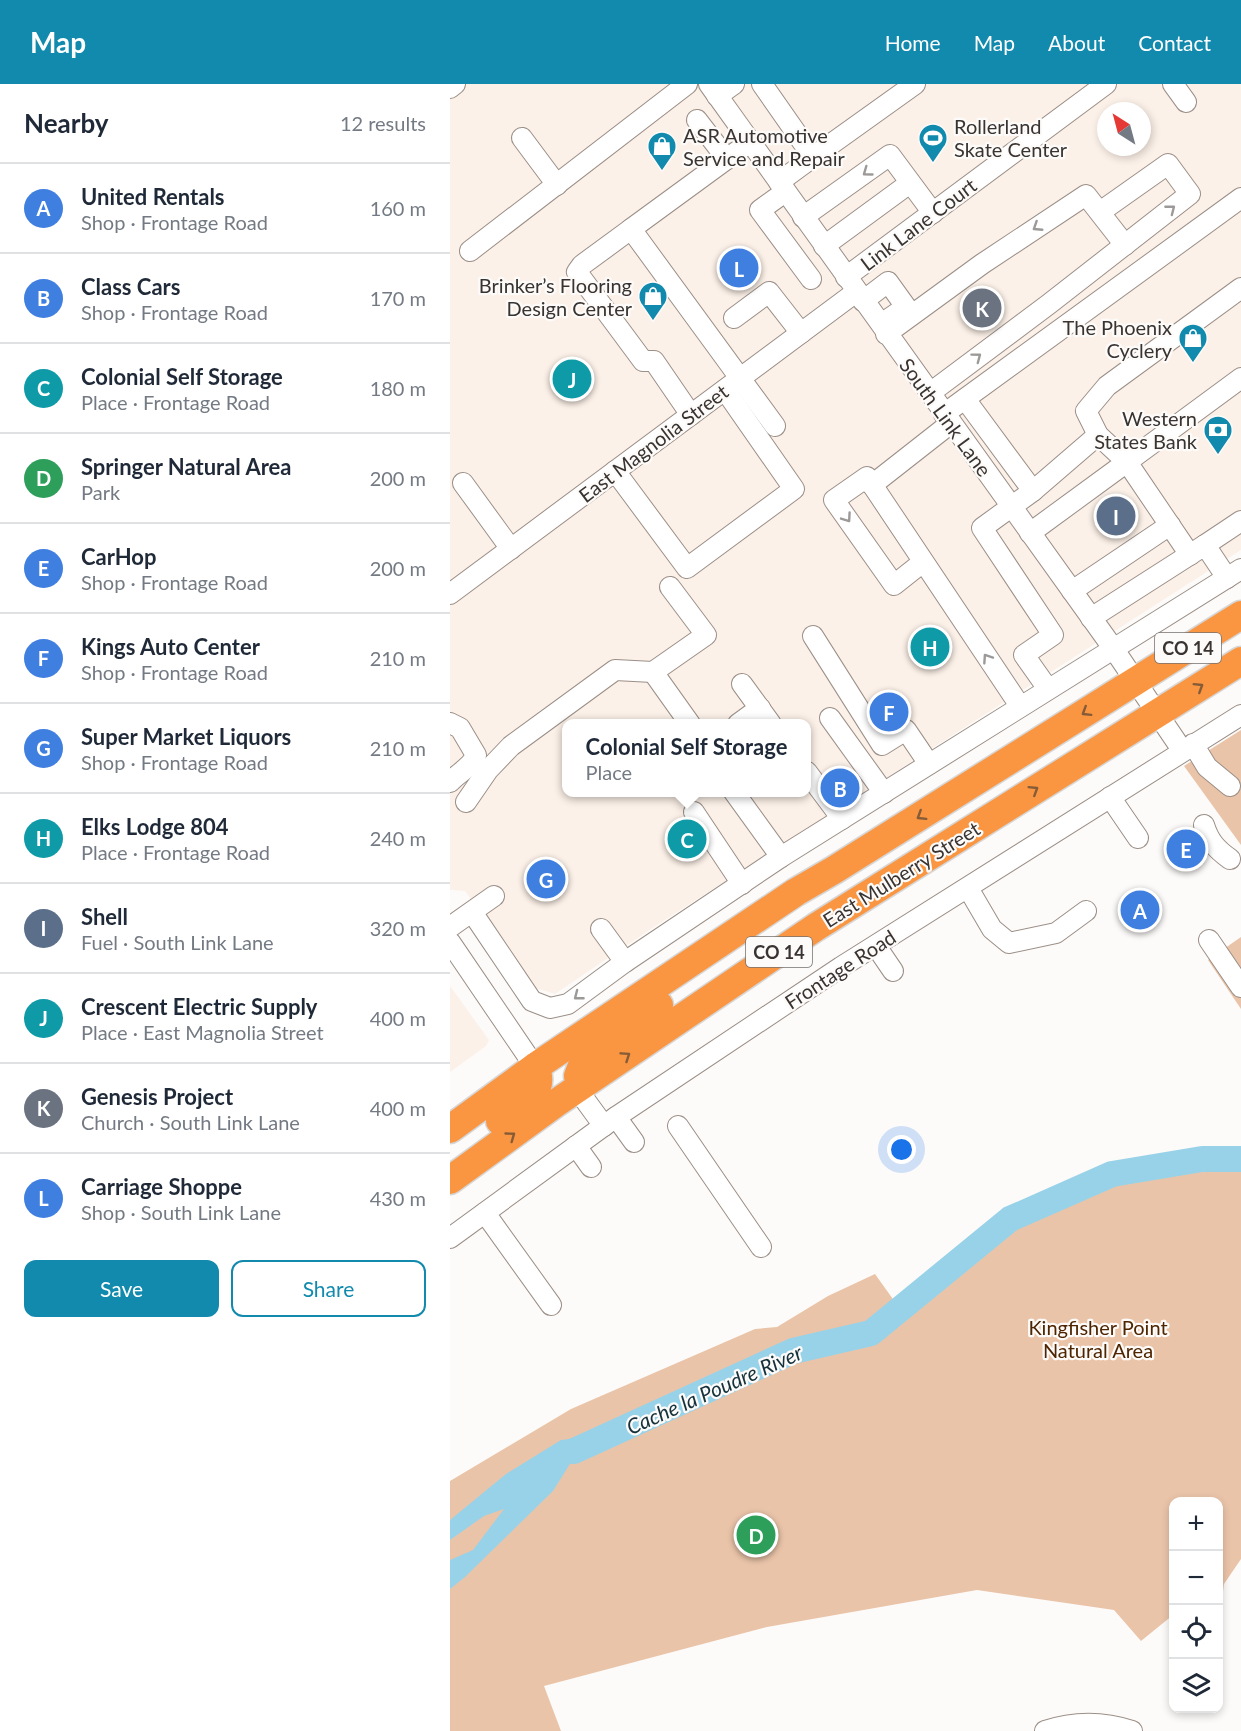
<!DOCTYPE html>
<meta charset="utf-8">
<style>
body{margin:0;font-family:Lato,sans-serif;background:#f2f2f3;color:#1f2937}
.controls{position:absolute;right:18px;bottom:18px;display:grid;overflow:hidden;border-radius:12px;box-shadow:0 3px 9px #0003}
.controls button{width:54px;height:54px;display:grid;place-items:center;padding:0;border:0;border-bottom:2px solid #e0e1e3;background:#fff;color:#1f2937;font:30px sans-serif}
.compass{position:absolute;left:647px;top:18px;width:54px;height:54px;border-radius:50%;background:#fff;box-shadow:0 3px 9px #0003;rotate:324deg}
.you{position:absolute;left:452px;top:1066px;width:21px;height:21px;margin:-15px;border:4px solid #fff;border-radius:50%;background:#1a73e8;box-shadow:0 0 0 9px #1a73e833}
.badge{display:grid;place-items:center;width:39px;height:39px;border-radius:50%;background:#128aad;color:#fff;font-size:20px;font-weight:700}
.pin{position:absolute;translate:-50% -50%;border:3px solid #fff;box-shadow:0 2px 6px #0006}
.popup{position:absolute;left:112px;top:635px;width:249px;height:78px;box-sizing:border-box;display:grid;place-content:center;border-radius:12px;background:#fff;filter:drop-shadow(0 2px 4px #0005);font-size:20px;white-space:nowrap;color:#747a83}
.popup b{font-size:22px;color:#1f2937}
.popup::after{content:'';position:absolute;left:50%;top:100%;margin-left:-12px;border:12px solid transparent;border-top-color:#fff}
.list{margin:0;padding:0;list-style:none}
h2{display:flex;justify-content:space-between;align-items:center;height:78px;margin:0;padding:0 24px;font-size:26px}
h2 small{font-size:20px;font-weight:400;color:#747a83}
.list li{display:grid;grid-template-columns:39px 1fr auto;gap:18px;align-items:center;box-sizing:border-box;height:90px;padding:0 24px;border-top:2px solid #e0e1e3}
.list b{display:block;font-size:22px;white-space:nowrap}
.list p{margin:0;font-size:20px;white-space:nowrap;color:#747a83}
.list em{font-size:20px;font-style:normal;color:#747a83}
.actions{display:flex;gap:12px;padding:18px 24px}
.actions a{flex:1;padding:14px 0;border:2px solid #128aad;border-radius:12px;text-align:center;font-size:21px;color:#128aad}
.actions .main{background:#128aad;color:#fff}
.icon{flex:none;width:33px;height:33px;fill:none;stroke:currentColor;stroke-width:2;stroke-linecap:round;stroke-linejoin:round}
.map{position:relative;flex:none;width:791px;height:1647px;overflow:hidden}
header{display:flex;align-items:center;gap:36px;box-sizing:border-box;height:84px;padding:0 30px;background:#128aad;color:#fff}
header strong{font-size:28px}
nav{display:flex;gap:33px;margin-inline-start:auto;font-size:21px}
main{display:flex}
aside{flex:1;background:#fff}
.map>svg:first-child{display:block}
.built{fill:#fcf1e8;fill-rule:evenodd}
.green{fill:#eac4a9}
.water{fill:#98d2e9}
.lines{fill:none;stroke-linecap:round;stroke-linejoin:round}
.river{stroke:#98d2e9;stroke-width:26}
.minor-casing{stroke:#9b8f87;stroke-width:22}
.highway-casing{stroke:#d7d6d6;stroke-width:31}
.minor{stroke:#fff;stroke-width:20}
.highway{stroke:#fa9641;stroke-width:28}
.oneway{stroke:#9c9a98}
.oneway2{stroke:#865b37}
.labels{text-anchor:middle;dominant-baseline:central;stroke-width:4.5;stroke-linejoin:round;paint-order:stroke}
.shield{fill:#fdfbf9;stroke:#74706d;stroke-width:1.5}
.shield-label{font-size:18px;font-weight:bold;fill:#393431}
.poi-label{font-size:20px;fill:#393431;stroke:#fdfbf9;text-anchor:end}
.street-label{font-size:20px;fill:#393431;stroke:#fdfbf9}
.park-label{font-size:20px;fill:#4e2500;stroke:#fdfbf9}
.water-label{font-size:21px;font-style:italic;fill:#15313c;stroke:#fdfbf9}
</style>
<header>
<strong>Map</strong>
<nav><a>Home</a><a>Map</a><a>About</a><a>Contact</a></nav>
</header>
<main>
<aside>
<h2>Nearby<small>12 results</small></h2>
<ul class="list">
<li><span class="badge" style="background:#3f7fe0">A</span><div><b>United Rentals</b><p>Shop · Frontage Road</p></div><em>160 m</em></li>
<li><span class="badge" style="background:#3f7fe0">B</span><div><b>Class Cars</b><p>Shop · Frontage Road</p></div><em>170 m</em></li>
<li><span class="badge" style="background:#0f9aa8">C</span><div><b>Colonial Self Storage</b><p>Place · Frontage Road</p></div><em>180 m</em></li>
<li><span class="badge" style="background:#2e9e5b">D</span><div><b>Springer Natural Area</b><p>Park</p></div><em>200 m</em></li>
<li><span class="badge" style="background:#3f7fe0">E</span><div><b>CarHop</b><p>Shop · Frontage Road</p></div><em>200 m</em></li>
<li><span class="badge" style="background:#3f7fe0">F</span><div><b>Kings Auto Center</b><p>Shop · Frontage Road</p></div><em>210 m</em></li>
<li><span class="badge" style="background:#3f7fe0">G</span><div><b>Super Market Liquors</b><p>Shop · Frontage Road</p></div><em>210 m</em></li>
<li><span class="badge" style="background:#0f9aa8">H</span><div><b>Elks Lodge 804</b><p>Place · Frontage Road</p></div><em>240 m</em></li>
<li><span class="badge" style="background:#5c6f8a">I</span><div><b>Shell</b><p>Fuel · South Link Lane</p></div><em>320 m</em></li>
<li><span class="badge" style="background:#0f9aa8">J</span><div><b>Crescent Electric Supply</b><p>Place · East Magnolia Street</p></div><em>400 m</em></li>
<li><span class="badge" style="background:#6b7280">K</span><div><b>Genesis Project</b><p>Church · South Link Lane</p></div><em>400 m</em></li>
<li><span class="badge" style="background:#3f7fe0">L</span><div><b>Carriage Shoppe</b><p>Shop · South Link Lane</p></div><em>430 m</em></li>
</ul>
<div class="actions"><a class="main">Save</a><a>Share</a></div>
</aside>
<div class="map">
<svg width="791" height="1647" viewBox="0 0 791 1647">
<rect width="100%" height="100%" fill="#fdfbf9"/>
<g class="built">
<path d="M0,0H791V466L204,843L105,910L85,904L15,807L0,806ZM656,27H692V63H656ZM117,640H357V708H117Z"/>
<polygon points="0,902 39,956 36,962 0,988"/>
</g>
<g class="green">
<polygon points="791,646 791,761 734,682"/>
<polygon points="791,853 791,925 758,876"/>
<polygon points="752,1075 791,1075 791,1475 774,1500 769,1538 768,1418 724,1418 723,1531 691,1557 664,1526 527,1506 317,1543 94,1602 111,1647 0,1647 0,1397 121,1325 305,1245 327,1243 378,1212 425,1190 450,1225 560,1135 662,1090"/>
</g>
<polygon class="water" points="158,1350 123,1375 103,1407 15,1493 0,1505 0,1476 23,1466 54,1425 34,1432 0,1456 0,1436 56,1390 111,1356"/>
<g class="lines">
<polyline class="river" points="124,1367 343,1267 421,1249 560,1135 662,1090 752,1075 791,1075"/>
<g class="minor-casing">
<g id="minor">
<polyline points="259,0 663,564 732,666"/>
<polyline points="312,0 363,73 329,98"/>
<polyline points="723,0 736,18"/>
<polyline points="0,4 5,0"/>
<polyline points="267,12 284,0"/>
<polyline points="247,36 277,75"/>
<polyline points="72,54 107,101"/>
<polyline points="300,58 181,145 325,342"/>
<polyline points="363,73 465,0"/>
<polyline points="335,108 310,126 361,195"/>
<polyline points="353,133 440,71 483,129"/>
<polyline points="181,145 132,181 127,188 193,277 204,277 241,331"/>
<polyline points="374,162 460,99"/>
<polyline points="20,167 237,0"/>
<polyline points="396,193 656,0"/>
<polyline points="413,217 438,198 456,223 437,236"/>
<polyline points="284,234 319,208 351,249"/>
<polyline points="436,250 532,180 636,111 675,161"/>
<polyline points="480,309 599,220 740,110 718,80 650,128"/>
<polyline points="515,315 583,407 648,351"/>
<polyline points="494,330 791,114"/>
<polyline points="165,387 237,484 344,405 275,306"/>
<polyline points="13,399 61,465"/>
<polyline points="422,401 501,339"/>
<polyline points="583,407 532,444 603,551 574,571 598,605"/>
<polyline points="580,449 677,378 648,351 636,327 657,302 791,204"/>
<polyline points="755,461 791,437"/>
<polyline points="740,471 677,378 791,294"/>
<polyline points="473,478 444,501 384,416 417,393 570,622"/>
<polyline points="220,503 256,551 203,588 240,640"/>
<polyline points="622,507 720,441"/>
<polyline points="0,510 406,208"/>
<polyline points="641,534 755,461 777,494"/>
<polyline points="363,552 432,661 456,646 479,680"/>
<polyline points="292,600 321,640"/>
<polyline points="380,634 434,709"/>
<path d="M0,639L10,644L26,671C23,682 8,689 0,698"/>
<polyline points="288,640 310,624"/>
<polyline points="743,660 757,683 780,702"/>
<polyline points="357,688 392,735"/>
<polyline points="284,708 331,773"/>
<polyline points="660,713 688,754"/>
<polyline points="16,718 38,686 61,662 165,586 203,588"/>
<polyline points="244,728 292,800"/>
<path d="M754,741C759,757 766,765 780,775"/>
<polyline points="518,804 542,845 559,859 606,849 636,827"/>
<polyline points="22,828 82,917 100,924 118,920 175,878 331,773 791,485"/>
<polyline points="0,843 44,812"/>
<polyline points="151,845 175,878"/>
<polyline points="759,856 791,903"/>
<polyline points="0,858 85,983"/>
<polyline points="426,862 443,887"/>
<polyline points="127,1005 154,1042"/>
<polyline points="166,1033 184,1058"/>
<polyline points="228,1042 311,1163"/>
<polyline points="126,1062 141,1083"/>
<polyline points="35,1129 101,1221"/>
<polyline points="0,1154 166,1033 391,883 791,631"/>
<path d="M595,1647C625,1637 652,1637 682,1647"/>
</g>
</g>
<g class="highway-casing">
<g id="highway">
<polyline points="128,992 133,979 138,974 209,921"/>
<path d="M50,1037C68,1023 98,1010 85,983"/>
<polyline points="0,1045 85,983 346,808 384,786 791,531"/>
<polyline points="0,1096 106,1019 366,843 791,577"/>
</g>
</g>
<use href="#minor" class="minor"/>
<use href="#highway" class="highway"/>
</g>
<defs><path id="oneway-chevron" d="M-2-3.5L2.5 0L-2 3.5" fill="none" stroke-width="1.6" stroke-linecap="round" stroke-linejoin="round" transform="scale(1.5)"/></defs>
<g class="oneway">
<use href="#oneway-chevron" transform="translate(417 88) rotate(144)"/>
<use href="#oneway-chevron" transform="translate(721 125) rotate(-38)"/>
<use href="#oneway-chevron" transform="translate(587 143) rotate(147)"/>
<use href="#oneway-chevron" transform="translate(527 273) rotate(-37)"/>
<use href="#oneway-chevron" transform="translate(397 434) rotate(55)"/>
<use href="#oneway-chevron" transform="translate(537 574) rotate(-124)"/>
<use href="#oneway-chevron" transform="translate(128 912) rotate(142)"/>
</g>
<g class="oneway2">
<use href="#oneway-chevron" transform="translate(749 603) rotate(-32)"/>
<use href="#oneway-chevron" transform="translate(636 628) rotate(148)"/>
<use href="#oneway-chevron" transform="translate(584 706) rotate(-32)"/>
<use href="#oneway-chevron" transform="translate(471 732) rotate(148)"/>
<use href="#oneway-chevron" transform="translate(176 972) rotate(-34)"/>
<use href="#oneway-chevron" transform="translate(61 1052) rotate(-36)"/>
</g>
<defs>
<g id="stadium-pin" transform="scale(1.5)"><path d="M0 17L-7.5 6A9.5 9.5 0 1 1 7.5 6Z" fill="#128aad" stroke="#fdfbf9"/><path d="M0-5a6.5 5 0 1 0 0 10a6.5 5 0 1 0 0-10ZM-3.5-1.8h7v3.6h-7Z" fill="#fff"/></g>
<g id="shop-pin" transform="scale(1.5)"><path d="M0 17L-7.5 6A9.5 9.5 0 1 1 7.5 6Z" fill="#128aad" stroke="#fdfbf9"/><path d="M-5-2.5h2.3a2.7 3.5 0 0 1 5.4 0H5L5.5 6h-11ZM-1.5-2.5h3a1.5 2.3 0 0 0-3 0Z" fill="#fff"/></g>
<g id="bank-pin" transform="scale(1.5)"><path d="M0 17L-7.5 6A9.5 9.5 0 1 1 7.5 6Z" fill="#128aad" stroke="#fdfbf9"/><path d="M-6-4H6V4H-6ZM0-2.3a2.3 2.3 0 1 0 0 4.6a2.3 2.3 0 1 0 0-4.6Z" fill="#fff"/></g>
</defs>
<g fill-rule="evenodd">
<use href="#stadium-pin" x="483" y="54"/>
<use href="#shop-pin" x="212" y="62"/>
<use href="#shop-pin" x="203" y="212"/>
<use href="#shop-pin" x="743" y="254"/>
<use href="#bank-pin" x="768" y="346"/>
</g>
<g class="labels">
<g class="shield">
<rect x="705" y="549" width="66" height="30" rx="4.5"/>
<rect x="296" y="853" width="66" height="30" rx="4.5"/>
</g>
<g class="shield-label">
<text x="738" y="564">CO 14</text>
<text x="329" y="868">CO 14</text>
</g>
<g class="poi-label">
<text x="504" y="42" text-anchor="start">Rollerland<tspan x="504" dy="23">Skate Center</tspan></text>
<text x="233" y="51" text-anchor="start">ASR Automotive<tspan x="233" dy="23">Service and Repair</tspan></text>
<text x="182" y="201">Brinker’s Flooring<tspan x="182" dy="23">Design Center</tspan></text>
<text x="722" y="243">The Phoenix<tspan x="722" dy="23">Cyclery</tspan></text>
<text x="747" y="334">Western<tspan x="747" dy="23">States Bank</tspan></text>
</g>
<g class="street-label">
<text transform="translate(468 140) rotate(-37)">Link Lane Court</text>
<text transform="translate(496 333) rotate(54)">South Link Lane</text>
<text transform="translate(203 359) rotate(-37)">East Magnolia Street</text>
<text transform="translate(451 790) rotate(-32)">East Mulberry Street</text>
<text transform="translate(390 885) rotate(-33)">Frontage Road</text>
</g>
<g class="park-label">
<text x="648" y="1243">Kingfisher Point<tspan x="648" dy="23">Natural Area</tspan></text>
</g>
<g class="water-label">
<text transform="translate(264 1305) rotate(-24)">Cache la Poudre River</text>
</g>
</g>
</svg>
<div class="controls">
<button>+</button>
<button>−</button>
<button><svg class="icon" aria-label="locate" viewBox="0 0 24 24"><circle cx="12" cy="12" r="6"/><path d="M12 2v4M12 18v4M2 12h4M18 12h4"/></svg></button>
<button><svg class="icon" aria-label="layers" viewBox="0 0 24 24"><path d="M12 4l9 5-9 5-9-5zM3 14l9 5 9-5"/></svg></button>
</div>
<svg class="compass" viewBox="-18 -18 36 36"><path d="M0-13l5 13h-10z" fill="#e53935"/><path d="M0 13l5-13h-10z" fill="#747a83"/></svg>
<div class="you"></div>
<div class="pin badge" style="left:690px;top:826px;background:#3f7fe0">A</div>
<div class="pin badge" style="left:390px;top:704px;background:#3f7fe0">B</div>
<div class="pin badge" style="left:237px;top:755px;background:#0f9aa8">C</div>
<div class="popup"><b>Colonial Self Storage</b>Place</div>
<div class="pin badge" style="left:306px;top:1451px;background:#2e9e5b">D</div>
<div class="pin badge" style="left:736px;top:765px;background:#3f7fe0">E</div>
<div class="pin badge" style="left:439px;top:628px;background:#3f7fe0">F</div>
<div class="pin badge" style="left:96px;top:795px;background:#3f7fe0">G</div>
<div class="pin badge" style="left:480px;top:563px;background:#0f9aa8">H</div>
<div class="pin badge" style="left:666px;top:432px;background:#5c6f8a">I</div>
<div class="pin badge" style="left:122px;top:295px;background:#0f9aa8">J</div>
<div class="pin badge" style="left:532px;top:224px;background:#6b7280">K</div>
<div class="pin badge" style="left:289px;top:184px;background:#3f7fe0">L</div>
</div>
</main>
